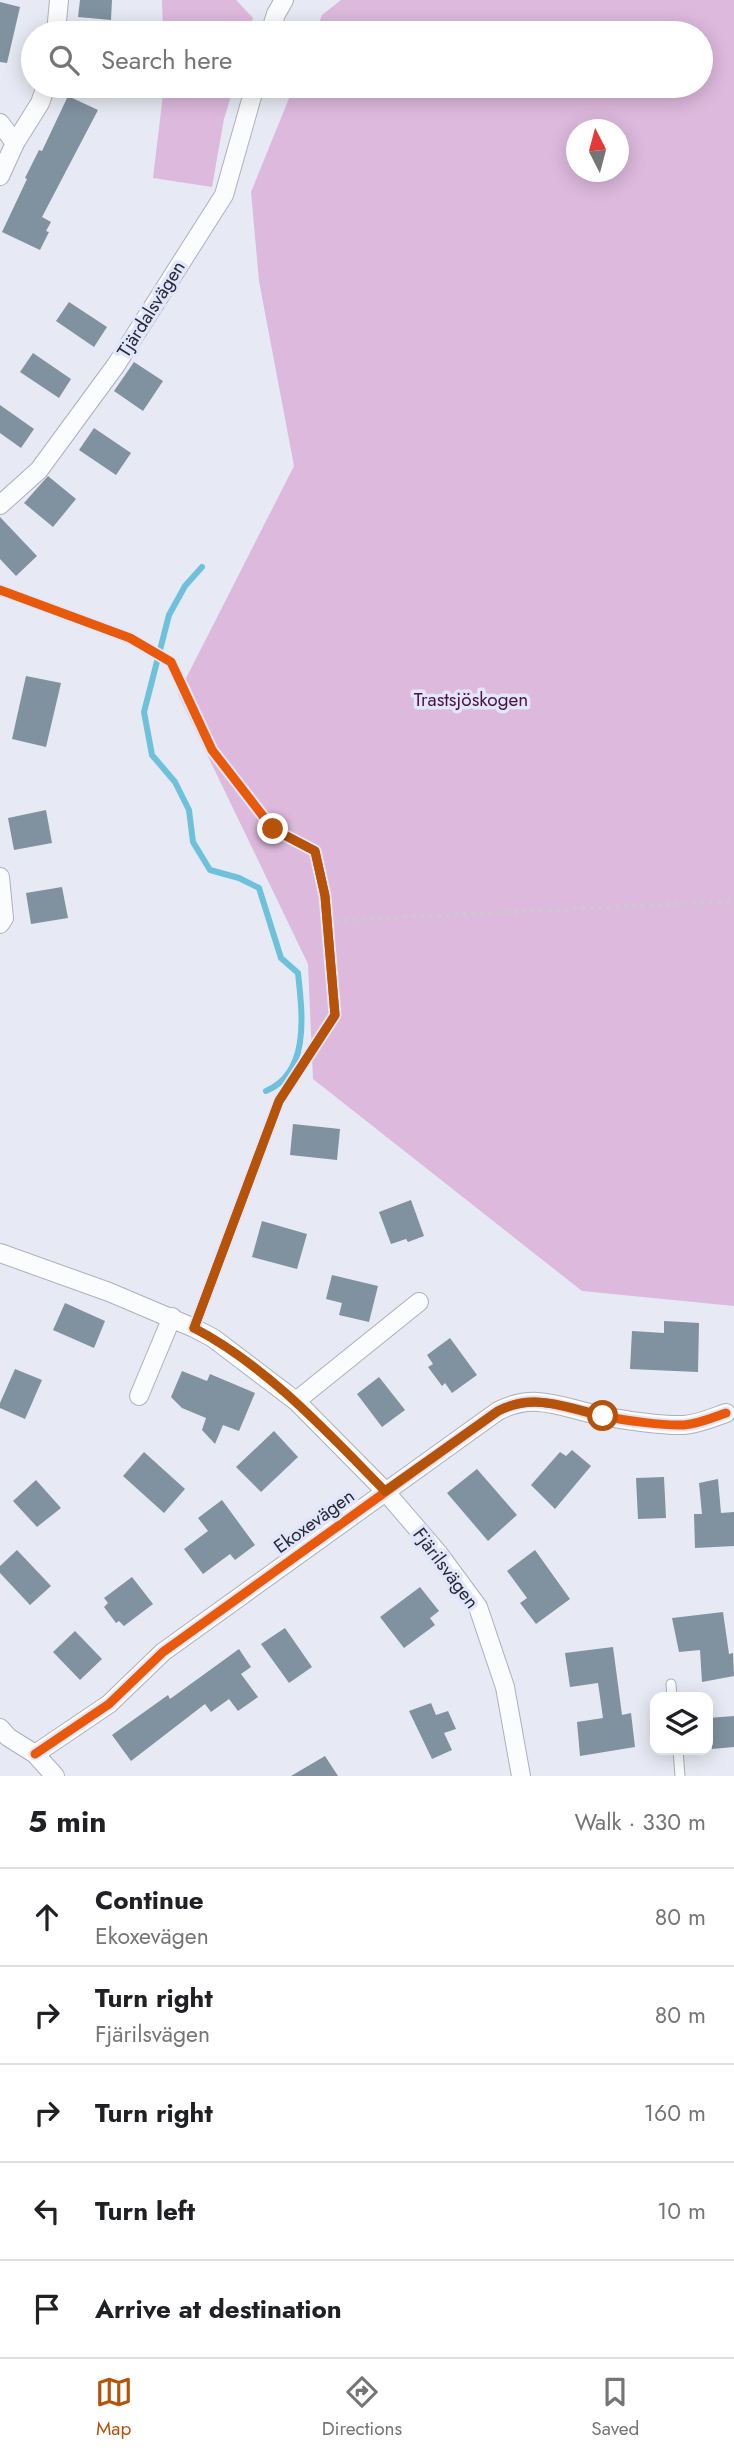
<!DOCTYPE html>
<meta charset="utf-8">
<style>
body{margin:0;font-family:Jost,sans-serif;background:#f6f6f6;color:#202124}
.controls{position:absolute;right:21px;bottom:21px;display:grid;overflow:hidden;border-radius:14px;box-shadow:0 4px 18px #0003}
.controls button{width:63px;height:63px;display:grid;place-items:center;padding:0;border:0;border-bottom:2px solid #e0e0e0;background:#fff;color:#202124;font:35px sans-serif}
.compass{position:absolute;left:566px;top:119px;width:63px;height:63px;border-radius:50%;background:#fff;box-shadow:0 4px 18px #0003;rotate:354deg}
.stop{position:absolute;width:21px;height:21px;margin:-16px;border:5px solid #b45309;border-radius:50%;background:#fff}
.stop.end{background:#b45309;border-color:#fff;box-shadow:0 2px 7px #0008}
.list{margin:0;padding:0;list-style:none}
h2{display:flex;justify-content:space-between;align-items:center;height:91px;margin:0;padding:0 28px;font-size:30px}
h2 small{font-size:23px;font-weight:400;color:#757577}
.list li{display:grid;grid-template-columns:46px 1fr auto;gap:21px;align-items:center;box-sizing:border-box;height:98px;padding:0 28px;border-top:2px solid #e0e0e0}
.list b{display:block;font-size:26px;white-space:nowrap}
.list p{margin:0;font-size:23px;white-space:nowrap;color:#757577}
.list em{font-size:23px;font-style:normal;color:#757577}
.icon{flex:none;width:38px;height:38px;fill:none;stroke:currentColor;stroke-width:2;stroke-linecap:round;stroke-linejoin:round}
.map{position:relative;flex:none;width:734px;height:1776px;overflow:hidden}
.search{position:absolute;background:#fff;box-shadow:0 4px 18px #0003;left:21px;right:21px;top:21px;height:77px;display:flex;align-items:center;gap:18px;box-sizing:border-box;padding:0 24px;border-radius:38px;color:#757577;font-size:26px}
.sheet{height:581px;background:#fff}
nav{display:flex;justify-content:space-around;align-items:center;box-sizing:border-box;height:98px;border-top:2px solid #e0e0e0;background:#fff;font-size:19px;color:#757577}
nav a{display:grid;justify-items:center;gap:4px}
nav .on{color:#b45309}
.map>svg:first-child{display:block}
.forest{fill:#ddb9dd;fill-rule:evenodd}
.lines{fill:none;stroke-linecap:round;stroke-linejoin:round}
.stream{stroke:#6dc1da;stroke-width:6}
.building{fill:#80919f}
.lane-casing{stroke:#adb0ba;stroke-width:11}
.street-casing{stroke:#adb0ba;stroke-width:20}
.path{stroke:#cbcbcf;stroke-width:3.5;stroke-dasharray:3.5 5;stroke-linecap:butt}
.lane{stroke:#fbfcfd;stroke-width:9}
.street{stroke:#fbfcfd;stroke-width:18}
.cycleway-casing{stroke:#e1e6fa;stroke-width:13}
.cycleway{stroke:#e8590c;stroke-width:9}
.route{stroke:#b45309;stroke-width:9}
.labels{text-anchor:middle;dominant-baseline:central;stroke-width:7;stroke-linejoin:round;paint-order:stroke}
.street-label{font-size:19px;fill:#272a36;stroke:#e1e6fa}
.park-label{font-size:19px;fill:#4c1047;stroke:#e1e6fa}
</style>
<div class="map">
<svg width="734" height="1776" viewBox="0 0 734 1776">
<rect width="100%" height="100%" fill="#e7eaf4"/>
<g class="forest">
<polygon points="162,0 236,0 253,18 248,33 163,33"/>
<path d="M341,0H734V1306L582,1291L313,1079L308,964L178,694L294,466L259,281L251,192L294,86H701V33H315L322,15ZM576,130H618V172H576Z"/>
<polygon points="164,86 234,86 224,119 212,187 153,178"/>
</g>
<g class="lines">
<path class="stream" d="M202,567L185,586L169,615L144,712L152,755L175,782L189,810L193,842L210,870L239,878L259,888L281,958L298,973C302,1012 311,1072 266,1091"/>
</g>
<g class="building">
<polygon points="80,0 112,0 111,20 78,17"/>
<polygon points="0,2 20,7 7,63 0,62"/>
<polygon points="68,96 98,110 42,217 51,222 46,231 49,232 40,250 2,232 27,179 25,178 39,150 42,151"/>
<polygon points="69,302 107,327 94,347 56,321"/>
<polygon points="33,353 71,379 59,398 20,372"/>
<polygon points="134,362 163,381 143,411 114,391"/>
<polygon points="0,405 34,429 21,448 0,433"/>
<polygon points="94,428 131,453 116,475 79,450"/>
<polygon points="48,476 76,499 53,527 24,503"/>
<polygon points="0,517 37,556 16,576 0,559"/>
<polygon points="26,676 61,683 46,747 12,739"/>
<polygon points="46,810 52,843 14,850 8,818"/>
<polygon points="62,887 68,918 31,924 26,893"/>
<polygon points="293,1124 340,1129 337,1160 290,1155"/>
<polygon points="411,1200 424,1236 408,1242 406,1239 391,1244 379,1212"/>
<polygon points="262,1221 307,1234 297,1269 252,1257"/>
<polygon points="332,1275 378,1286 369,1322 339,1315 342,1303 326,1299"/>
<polygon points="65,1303 105,1321 94,1348 53,1330"/>
<polygon points="664,1321 699,1323 698,1372 630,1369 632,1331 664,1333"/>
<polygon points="450,1338 477,1375 452,1393 445,1383 442,1386 428,1367 433,1364 427,1355"/>
<polygon points="15,1369 42,1380 25,1419 0,1408 0,1403"/>
<polygon points="182,1371 207,1381 210,1374 255,1393 239,1431 223,1425 215,1444 202,1430 206,1418 182,1408 171,1397"/>
<polygon points="379,1377 405,1410 382,1427 357,1394"/>
<polygon points="274,1431 298,1457 261,1492 236,1467"/>
<polygon points="572,1450 591,1466 555,1509 531,1485 560,1452 566,1456"/>
<polygon points="144,1452 185,1489 164,1513 123,1476"/>
<polygon points="477,1469 517,1515 488,1541 447,1493"/>
<polygon points="664,1477 666,1518 638,1519 636,1478"/>
<polygon points="718,1479 721,1513 734,1512 734,1546 695,1548 694,1514 702,1514 699,1483"/>
<polygon points="36,1480 61,1508 37,1527 13,1501"/>
<polygon points="222,1500 255,1545 235,1560 230,1554 203,1574 184,1549 208,1531 198,1518"/>
<polygon points="17,1550 51,1586 30,1605 0,1573 0,1566"/>
<polygon points="535,1550 570,1599 536,1624 520,1603 527,1598 507,1571"/>
<polygon points="132,1577 153,1604 124,1626 119,1621 116,1623 104,1607 108,1603 104,1598"/>
<polygon points="420,1587 439,1611 430,1618 435,1625 404,1648 380,1617"/>
<polygon points="723,1612 729,1654 733,1653 734,1676 702,1682 700,1650 679,1652 672,1618"/>
<polygon points="285,1628 312,1667 289,1683 261,1644"/>
<polygon points="75,1631 102,1659 80,1680 53,1652"/>
<polygon points="613,1647 622,1715 631,1713 635,1747 580,1756 577,1722 603,1718 598,1683 570,1687 565,1653"/>
<polygon points="239,1649 251,1667 241,1674 258,1697 238,1711 229,1699 211,1712 205,1704 131,1761 112,1735 168,1695 170,1699"/>
<polygon points="431,1703 436,1715 448,1711 456,1729 444,1733 452,1750 432,1759 409,1711"/>
<polygon points="734,1716 734,1747 712,1749 708,1718"/>
<polygon points="325,1756 338,1776 291,1776"/>
</g>
<g class="lines">
<g class="lane-casing">
<g id="lane">
<polyline points="671,1684 672,1697"/>
<polyline points="678,1750 680,1776"/>
</g>
</g>
<g class="street-casing">
<g id="street">
<polyline points="56,33 59,0"/>
<polyline points="270,33 276,14 284,0"/>
<polyline points="0,123 15,143 0,176"/>
<polyline points="15,143 40,103 46,86"/>
<polyline points="0,505 39,470 116,365 224,195 255,86"/>
<polyline points="0,877 4,918 0,924"/>
<polyline points="0,1253 109,1292 194,1328 213,1338 296,1401 385,1491 439,1554 478,1607 505,1687 521,1776"/>
<polyline points="139,1396 172,1317"/>
<polyline points="296,1401 419,1302"/>
<polyline points="0,1728 8,1737 35,1754 55,1776"/>
<path d="M35,1754L109,1704L163,1652L498,1411C537,1391 564,1409 603,1416C623,1420 664,1426 684,1425C698,1424 712,1418 726,1413"/>
</g>
</g>
<polyline class="path" points="327,921 734,901"/>
<use href="#lane" class="lane"/>
<use href="#street" class="street"/>
<g class="cycleway-casing">
<g id="cycleway">
<polyline points="0,590 130,638 171,662 212,750 273,829 315,851 325,896 335,1015 279,1101 194,1328"/>
<path d="M35,1754L109,1704L163,1652L498,1411C537,1391 564,1409 603,1416C623,1420 664,1426 684,1425C698,1424 712,1418 726,1413"/>
</g>
</g>
<use href="#cycleway" class="cycleway"/>
</g>
<g class="lines">
<path class="route" d="M273,829L315,851L325,896L335,1015L279,1101L194,1328C267,1366 328,1433 385,1491L498,1411C533,1393 567,1407 603,1416"/>
</g>
<g class="labels">
<g class="street-label">
<text transform="translate(151 309) rotate(-58)">Tjärdalsvägen</text>
<text transform="translate(314 1521) rotate(-36)">Ekoxevägen</text>
<text transform="translate(446 1568) rotate(53)">Fjärilsvägen</text>
</g>
<g class="park-label">
<text x="471" y="699">Trastsjöskogen</text>
</g>
</g>
</svg>
<div class="controls">
<button><svg class="icon" aria-label="layers" viewBox="0 0 24 24"><path d="M12 4l9 5-9 5-9-5zM3 14l9 5 9-5"/></svg></button>
</div>
<svg class="compass" viewBox="-18 -18 36 36"><path d="M0-13l5 13h-10z" fill="#e53935"/><path d="M0 13l5-13h-10z" fill="#757577"/></svg>
<div class="stop" style="left:603px;top:1416px"></div>
<div class="stop end" style="left:273px;top:829px"></div>
<div class="search"><svg class="icon" aria-label="search" viewBox="0 0 24 24"><circle cx="10" cy="10" r="6"/><path d="M15 15l6 6"/></svg>Search here</div>
</div>
<section class="sheet">
<h2>5 min<small>Walk · 330 m</small></h2>
<ul class="list">
<li><svg class="icon" aria-label="ahead" viewBox="0 0 24 24"><path d="M12 20V5M6 11l6-6 6 6"/></svg><div><b>Continue</b><p>Ekoxevägen</p></div><em>80 m</em></li>
<li><svg class="icon" aria-label="right" viewBox="0 0 24 24"><path d="M7 20v-9h11M14 6l5 5-5 5"/></svg><div><b>Turn right</b><p>Fjärilsvägen</p></div><em>80 m</em></li>
<li><svg class="icon" aria-label="right" viewBox="0 0 24 24"><path d="M7 20v-9h11M14 6l5 5-5 5"/></svg><div><b>Turn right</b></div><em>160 m</em></li>
<li><svg class="icon" aria-label="left" viewBox="0 0 24 24"><path d="M17 20v-9H6M10 6l-5 5 5 5"/></svg><div><b>Turn left</b></div><em>10 m</em></li>
<li><svg class="icon" aria-label="arrive" viewBox="0 0 24 24"><path d="M6 21V4h12l-3 4 3 4H6"/></svg><div><b>Arrive at destination</b></div></li>
</ul>
</section>
<nav>
<a class="on"><svg class="icon" aria-label="map" viewBox="0 0 24 24"><path d="M3 6l6-2 6 2 6-2v14l-6 2-6-2-6 2zM9 4v14M15 6v14"/></svg>Map</a>
<a><svg class="icon" aria-label="directions" viewBox="0 0 24 24"><path d="M12 3l9 9-9 9-9-9zM9 14v-3h6M13 9l2 2-2 2"/></svg>Directions</a>
<a><svg class="icon" aria-label="saved" viewBox="0 0 24 24"><path d="M7 4h10v16l-5-4-5 4z"/></svg>Saved</a>
</nav>
